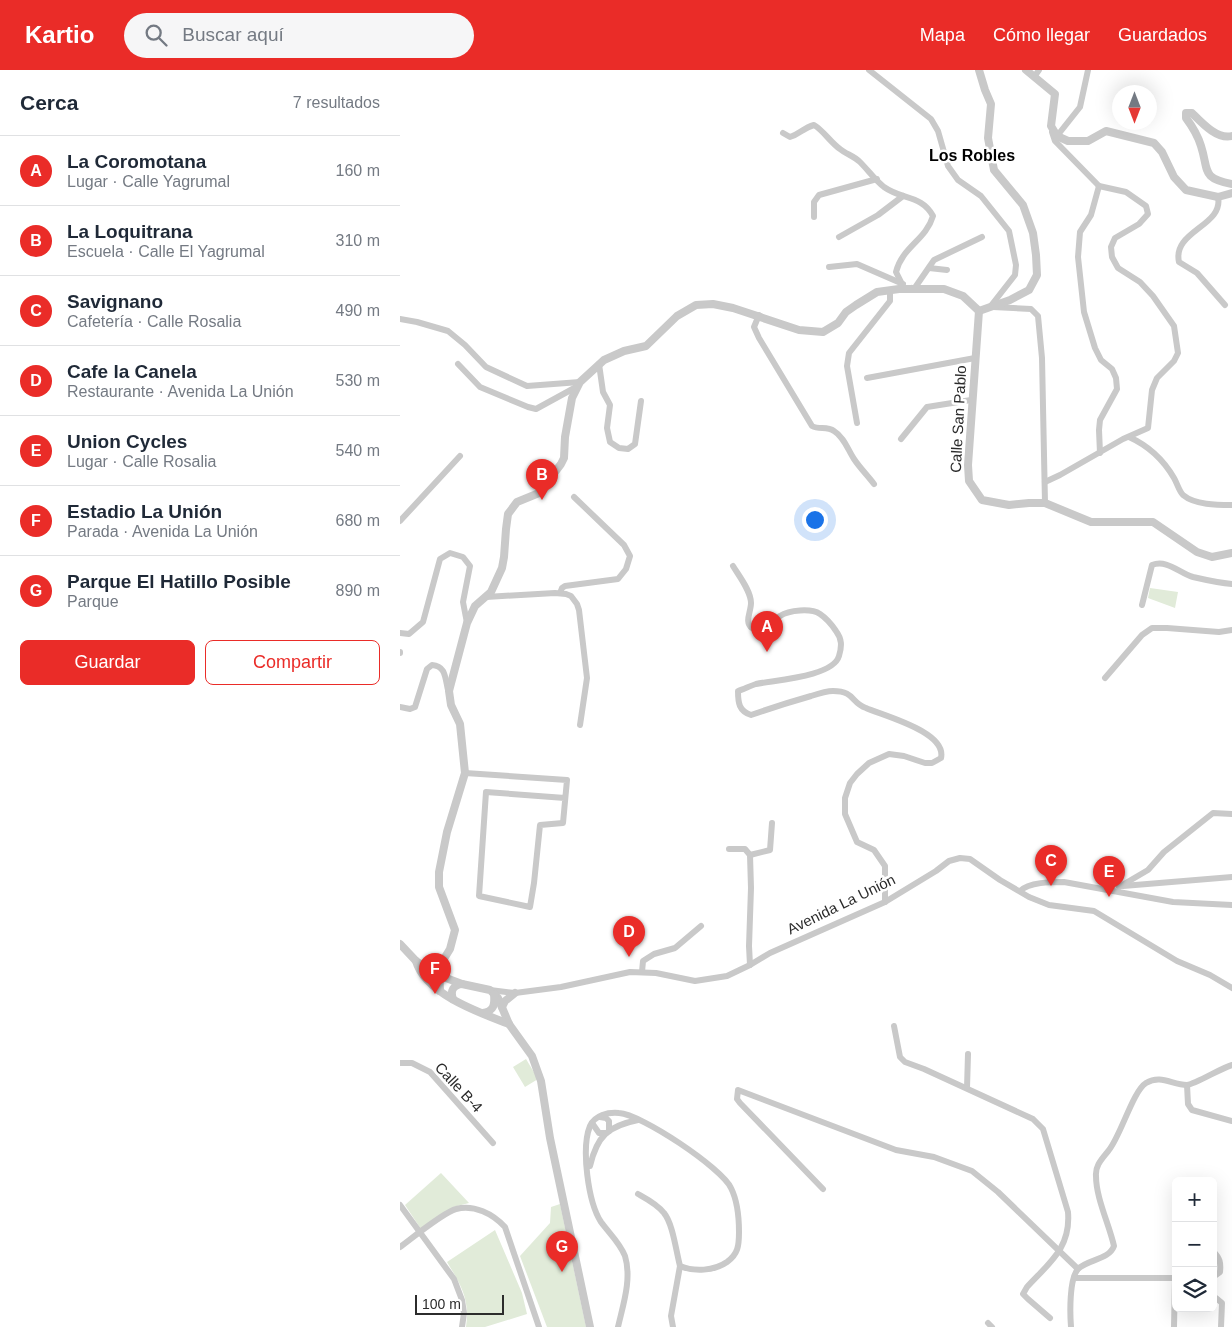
<!DOCTYPE html>
<html lang="es">
<meta charset="utf-8">
<style>
body{margin:0;font-family:Arial,sans-serif;background:#f6f6f7;color:#1f2937}
.controls{position:absolute;right:15px;bottom:15px;display:grid;overflow:hidden;border-radius:8px;box-shadow:0 5px 20px #0002}
.controls button{width:45px;height:45px;display:grid;place-items:center;padding:0;border:0;border-bottom:1px solid #e0e1e3;background:#fff;color:#1f2937;font:25px sans-serif}
.compass{position:absolute;left:712px;top:15px;width:45px;height:45px;border-radius:50%;background:#fff;box-shadow:0 5px 20px #0002;rotate:180deg}
.scale{position:absolute;left:15px;bottom:12px;width:89px;box-sizing:border-box;padding-left:5px;border:2px solid #2c2c2c;border-top:0;font-size:14px;line-height:18px;white-space:nowrap;color:#2c2c2c;-webkit-text-stroke:4px #fff;paint-order:stroke}
.you{position:absolute;left:414px;top:449px;width:18px;height:18px;margin:-12px;border:4px solid #fff;border-radius:50%;background:#1a73e8;box-shadow:0 0 0 8px #1a73e833}
.badge{display:grid;place-items:center;width:32px;height:32px;border-radius:50%;background:#ea2c28;color:#fff;font-size:16px;font-weight:700}
.pin{position:absolute;translate:-50% -41px;filter:drop-shadow(0 1px 2px #0008)}
.pin::after{content:'';position:absolute;top:26px;width:18px;height:15px;background:inherit;clip-path:polygon(0 0,100% 0,50% 100%)}
.list{margin:0;padding:0;list-style:none}
h2{display:flex;justify-content:space-between;align-items:center;height:65px;margin:0;padding:0 20px;font-size:21px}
h2 small{font-size:16px;font-weight:400;color:#747a83}
.list li{display:grid;grid-template-columns:32px 1fr auto;gap:15px;align-items:center;box-sizing:border-box;height:70px;padding:0 20px;border-top:1px solid #e0e1e3}
.list b{display:block;font-size:19px;white-space:nowrap}
.list p{margin:0;font-size:16px;white-space:nowrap;color:#747a83}
.list em{font-size:16px;font-style:normal;color:#747a83}
.actions{display:flex;gap:10px;padding:15px 20px}
.actions a{flex:1;padding:11px 0;border:1px solid #ea2c28;border-radius:8px;text-align:center;font-size:18px;color:#ea2c28}
.actions .main{background:#ea2c28;color:#fff}
.icon{flex:none;width:28px;height:28px;fill:none;stroke:currentColor;stroke-width:2;stroke-linecap:round;stroke-linejoin:round}
.map{position:relative;flex:none;width:832px;height:1257px;overflow:hidden}
header{display:flex;align-items:center;gap:30px;box-sizing:border-box;height:70px;padding:0 25px;background:#ea2c28;color:#fff}
header strong{font-size:24px}
nav{display:flex;gap:28px;margin-inline-start:auto;font-size:18px}
.search{width:350px;height:45px;background:#f6f6f7;display:flex;align-items:center;gap:12px;box-sizing:border-box;padding:0 18px;border-radius:28px;color:#747a83;font-size:19px}
main{display:flex}
aside{flex:1;background:#fff}
.map>svg:first-child{display:block}
.green{fill:#e1ebd9}
.lines{fill:none;stroke-linecap:round;stroke-linejoin:round}
.minor{stroke:#c9c9c9;stroke-width:6}
.tertiary{stroke:#c9c9c9;stroke-width:8}
.labels{text-anchor:middle;dominant-baseline:central;stroke-width:5;stroke-linejoin:round;paint-order:stroke}
.street-label{font-size:15px;fill:#2c2c2c;stroke:#fff}
.neighbourhood-label{font-size:16px;font-weight:bold;fill:#000;stroke:#fff}
</style>
<header>
<strong>Kartio</strong>
<div class="search"><svg class="icon" aria-label="search" viewBox="0 0 24 24"><circle cx="10" cy="10" r="6"/><path d="M15 15l6 6"/></svg>Buscar aquí</div>
<nav><a>Mapa</a><a>Cómo llegar</a><a>Guardados</a></nav>
</header>
<main>
<aside>
<h2>Cerca<small>7 resultados</small></h2>
<ul class="list">
<li><span class="badge">A</span><div><b>La Coromotana</b><p>Lugar · Calle Yagrumal</p></div><em>160 m</em></li>
<li><span class="badge">B</span><div><b>La Loquitrana</b><p>Escuela · Calle El Yagrumal</p></div><em>310 m</em></li>
<li><span class="badge">C</span><div><b>Savignano</b><p>Cafetería · Calle Rosalia</p></div><em>490 m</em></li>
<li><span class="badge">D</span><div><b>Cafe la Canela</b><p>Restaurante · Avenida La Unión</p></div><em>530 m</em></li>
<li><span class="badge">E</span><div><b>Union Cycles</b><p>Lugar · Calle Rosalia</p></div><em>540 m</em></li>
<li><span class="badge">F</span><div><b>Estadio La Unión</b><p>Parada · Avenida La Unión</p></div><em>680 m</em></li>
<li><span class="badge">G</span><div><b>Parque El Hatillo Posible</b><p>Parque</p></div><em>890 m</em></li>
</ul>
<div class="actions"><a class="main">Guardar</a><a>Compartir</a></div>
</aside>
<div class="map">
<svg width="832" height="1257" viewBox="0 0 832 1257">
<rect width="100%" height="100%" fill="#fff"/>
<g class="green">
<polygon points="750,518 778,522 775,538 748,528"/>
<polygon points="126,989 138,1009 125,1017 113,997"/>
<polygon points="41,1103 69,1133 53,1137 21,1159 5,1135"/>
<polygon points="160,1134 186,1257 147,1257 120,1186 150,1153 151,1137"/>
<path d="M95,1160L122,1223L127,1244L85,1257H66C70,1229 61,1215 47,1192Z"/>
</g>
<g class="lines">
<g class="minor">
<polyline points="469,0 531,49 538,61 548,96 558,110 581,126 609,161 616,195 615,205 590,237"/>
<polyline points="634,7 639,0"/>
<path d="M383,63L390,67C400,64 403,58 414,55C424,61 430,72 440,79C446,84 454,86 460,92C468,100 475,110 484,117C502,130 522,125 533,146C526,170 502,177 496,202L502,214"/>
<polyline points="657,66 680,37 688,0"/>
<polyline points="699,116 691,145 680,162 678,187 684,242 695,278 701,290 712,299 716,308 717,319 700,350 699,360 700,383"/>
<path d="M818,127C824,156 772,161 779,192L797,203L825,235"/>
<polyline points="414,147 414,132 419,125 477,109"/>
<polyline points="439,167 478,145 503,126"/>
<polyline points="429,197 457,194 503,214"/>
<polyline points="529,198 547,200"/>
<polyline points="512,218 514,219 534,190 582,167"/>
<polyline points="593,237 631,239 638,246 642,288 645,433"/>
<path d="M359,245L354,257L359,268L412,356C419,360 427,356 434,361C444,367 448,380 454,389C460,398 468,406 474,414"/>
<polyline points="0,249 17,252 48,261 65,275 86,297 127,316 180,312"/>
<polyline points="58,294 80,317 128,337 136,339 178,316"/>
<polyline points="199,294 203,322 210,335 207,358 210,372 219,378 228,379 235,374 241,331"/>
<polyline points="467,308 575,288"/>
<polyline points="457,353 447,296 449,283 490,231 490,221"/>
<path d="M729,367C749,376 763,389 774,408C777,413 779,421 783,425C795,435 817,435 832,435"/>
<polyline points="501,369 527,337 571,330"/>
<polyline points="645,412 660,405 723,369 748,358 752,320 757,308 774,291 778,283 774,256 753,226 740,212 718,198 712,187 711,177 715,168 739,154 748,144 746,136 726,122 699,116 655,71 652,62"/>
<polyline points="0,451 60,386"/>
<path d="M333,496C339,506 351,521 351,533C351,542 344,552 352,558C364,568 371,550 380,546C389,540 411,538 420,544C426,548 432,555 436,561C442,569 442,576 439,586C433,607 374,610 356,614C350,616 344,619 338,621C338,633 339,641 351,645C371,638 390,632 411,626C417,624 426,621 433,621C455,621 451,633 466,638C484,646 547,662 541,688L532,693H525L504,686L489,684L469,693L457,704L450,713L445,728V744L457,772L474,780L485,796V832"/>
<polyline points="160,523 162,518 165,516 218,509 226,499 230,486 224,475 174,427"/>
<polyline points="86,527 155,523 166,524 171,526 177,534 179,540 187,608 180,655"/>
<path d="M742,535L752,495C767,489 779,503 793,507C806,510 819,513 832,514"/>
<polyline points="0,563 9,564 23,552 40,489 50,483 63,487 70,496 63,532 67,553"/>
<polyline points="0,583 0,582"/>
<polyline points="705,608 742,565 752,558 767,558 819,562 832,560"/>
<path d="M0,637L10,639L15,637L27,599L32,595C46,596 45,608 48,620"/>
<polyline points="65,703 167,710 163,753 140,755 134,813 130,837 79,826 86,722 165,728"/>
<polyline points="329,779 345,779 350,785 351,818 349,876 350,895"/>
<polyline points="350,785 370,780 372,753"/>
<polyline points="723,816 832,807"/>
<polyline points="719,817 748,800 764,782 813,743 832,744"/>
<path d="M620,821C629,812 651,812 664,812L773,832L832,835"/>
<polyline points="242,902 243,891 254,884 275,878 301,856"/>
<polyline points="90,920 115,923 161,917 230,902 256,903 295,911 327,906 350,895 370,883 485,832 536,801 549,791 560,788 570,789 600,810 629,827 649,835 694,841 777,891 810,905 832,918"/>
<path d="M494,956L500,987L505,992L524,999L633,1049L643,1059L668,1142C671,1178 649,1193 627,1217L623,1224L628,1229L650,1248"/>
<polyline points="0,993 12,993 30,1002 93,1073"/>
<polyline points="787,1015 788,1034 792,1040 832,1051"/>
<polyline points="567,1018 568,984"/>
<polyline points="200,1047 206,1048 209,1051 209,1061"/>
<polyline points="192,1053 199,1063 206,1063"/>
<path d="M190,1096C197,1066 208,1056 238,1050"/>
<polyline points="423,1119 340,1033 337,1029 338,1020 496,1080 534,1087 572,1101 598,1122 678,1199"/>
<polyline points="0,1135 54,1209 62,1230 64,1243 62,1257"/>
<path d="M0,1177C11,1169 44,1142 56,1139C74,1134 93,1144 105,1157L139,1257"/>
<path d="M813,1181C820,1188 821,1193 820,1202L813,1207"/>
<polyline points="674,1208 776,1208"/>
<polyline points="813,1228 816,1228 822,1233 821,1257"/>
<polyline points="588,1253 592,1257"/>
<path d="M218,1257C223,1235 232,1209 225,1186C220,1173 209,1163 201,1152C188,1132 181,1078 190,1056C195,1045 208,1042 219,1043C241,1044 322,1098 331,1118C337,1130 339,1149 339,1162C339,1176 338,1184 327,1192C314,1201 294,1202 280,1196C276,1181 273,1154 264,1143C257,1134 247,1129 238,1124"/>
<polyline points="273,1257 271,1246 280,1196"/>
<path d="M671,1257C670,1244 669,1209 678,1199C688,1189 709,1190 714,1176C709,1154 696,1128 696,1106C695,1095 703,1088 709,1080C721,1065 733,1021 746,1013C761,1004 772,1015 787,1015C796,1014 821,998 832,995"/>
<polyline points="774,1257 775,1208"/>
</g>
<g class="tertiary">
<polyline points="626,0 655,24 651,56 657,66 668,71 688,71 706,61 754,73 762,82 774,107 786,120 818,127 832,123"/>
<path d="M832,66C817,70 801,52 792,43H786V48C792,56 798,66 801,76C809,101 801,108 832,114"/>
<polyline points="579,241 568,395 569,411 582,430 609,435 629,433 645,433 691,452 753,452 797,482 812,487 832,483"/>
<polyline points="579,241 610,230 629,220 637,205 636,185 633,163 623,135 594,100 588,68 591,34 585,20 579,0"/>
<polyline points="0,874 16,891 38,905 62,914 90,920 98,928 109,954 132,986 141,1011 150,1068 190,1257"/>
<path d="M16,891C25,924 80,943 109,954"/>
<polyline points="40,921 39,897 50,879 55,860 39,817 39,802 47,762 65,703 60,654 51,635 49,621 67,553 75,536 91,522 102,498 104,487 106,459 108,444 117,432 139,423 161,394 164,388 165,367 172,328 180,312 204,290 224,281 246,276 277,246 296,235 313,234 333,238 399,260 423,262 438,253 446,242 456,235 477,222 499,219 544,219 563,226 579,241"/>
<path d="M53,929C50,921 53,915 62,914"/>
<polyline points="102,937 105,931 115,923"/>
<path d="M83,943C94,941 95,935 94,924"/>
</g>
</g>
<g class="labels">
<g class="street-label">
<text transform="translate(558 349) rotate(-87)">Calle San Pablo</text>
<text transform="translate(441 834) rotate(-26)">Avenida La Unión</text>
<text transform="translate(59 1017) rotate(47)">Calle B-4</text>
</g>
<g class="neighbourhood-label">
<text x="572" y="85">Los Robles</text>
</g>
</g>
</svg>
<div class="controls">
<button>+</button>
<button>−</button>
<button><svg class="icon" aria-label="layers" viewBox="0 0 24 24"><path d="M12 4l9 5-9 5-9-5zM3 14l9 5 9-5"/></svg></button>
</div>
<svg class="compass" viewBox="-18 -18 36 36"><path d="M0-13l5 13h-10z" fill="#e53935"/><path d="M0 13l5-13h-10z" fill="#747a83"/></svg>
<div class="scale">100 m</div>
<div class="you"></div>
<div class="pin badge" style="left:367px;top:582px">A</div>
<div class="pin badge" style="left:142px;top:430px">B</div>
<div class="pin badge" style="left:651px;top:816px">C</div>
<div class="pin badge" style="left:229px;top:887px">D</div>
<div class="pin badge" style="left:709px;top:827px">E</div>
<div class="pin badge" style="left:35px;top:924px">F</div>
<div class="pin badge" style="left:162px;top:1202px">G</div>
</div>
</main>
